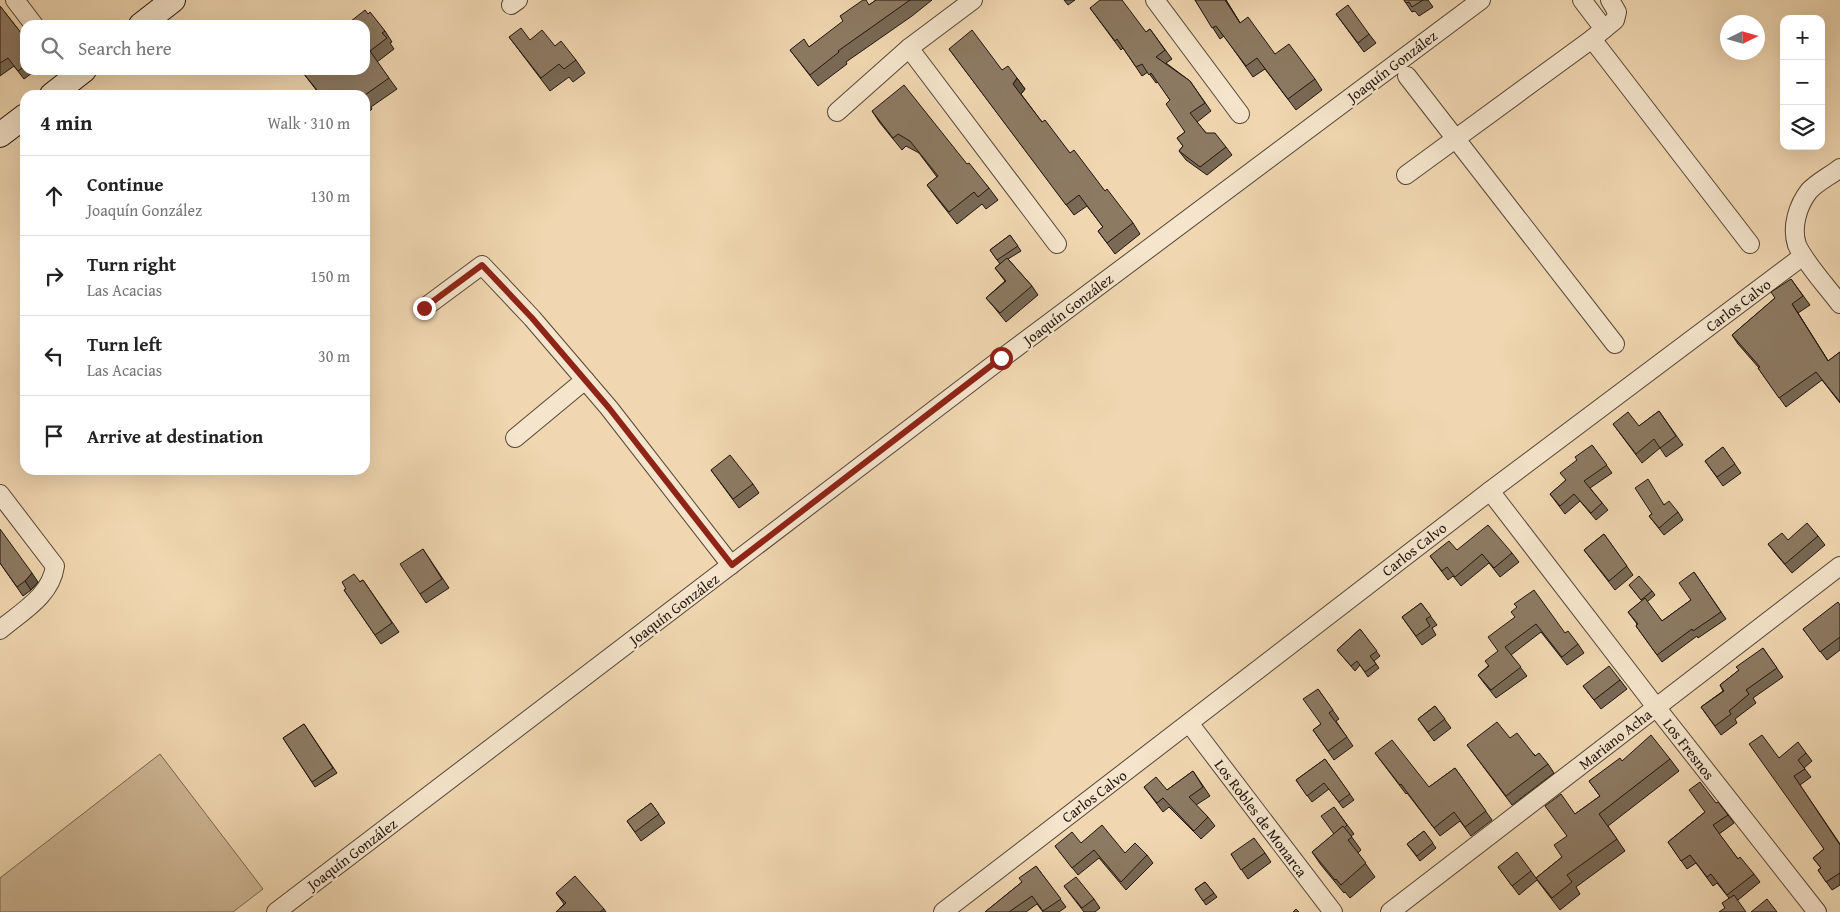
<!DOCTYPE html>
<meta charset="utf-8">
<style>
body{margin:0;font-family:"Gentium Book Plus",serif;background:#f6f6f6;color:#222}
.controls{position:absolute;right:15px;top:15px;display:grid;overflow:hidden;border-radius:10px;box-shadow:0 5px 20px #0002}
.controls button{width:45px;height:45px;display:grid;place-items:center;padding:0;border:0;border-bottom:1px solid #e0e0e0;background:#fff;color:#222;font:25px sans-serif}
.compass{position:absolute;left:1720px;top:15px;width:45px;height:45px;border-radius:50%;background:#fff;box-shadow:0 5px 20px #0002;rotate:85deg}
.stop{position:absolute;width:15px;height:15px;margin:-11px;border:4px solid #8f2418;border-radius:50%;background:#fff}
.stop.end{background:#8f2418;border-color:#fff;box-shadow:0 1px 5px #0008}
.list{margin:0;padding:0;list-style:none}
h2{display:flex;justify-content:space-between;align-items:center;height:65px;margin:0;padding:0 20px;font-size:21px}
h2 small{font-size:16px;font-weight:400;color:#767676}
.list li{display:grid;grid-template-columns:32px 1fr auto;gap:15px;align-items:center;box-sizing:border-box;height:80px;padding:0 20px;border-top:1px solid #e0e0e0}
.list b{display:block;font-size:19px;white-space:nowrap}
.list p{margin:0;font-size:16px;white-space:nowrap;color:#767676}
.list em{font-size:16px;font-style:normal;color:#767676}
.icon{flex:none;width:28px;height:28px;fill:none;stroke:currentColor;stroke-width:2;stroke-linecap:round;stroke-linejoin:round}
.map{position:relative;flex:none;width:1840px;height:912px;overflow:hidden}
.search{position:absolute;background:#fff;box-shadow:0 5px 20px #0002;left:20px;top:20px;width:350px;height:55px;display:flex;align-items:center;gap:12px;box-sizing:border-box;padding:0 18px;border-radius:15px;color:#767676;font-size:19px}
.panel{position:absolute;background:#fff;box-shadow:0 5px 20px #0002;left:20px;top:90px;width:350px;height:385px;border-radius:15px}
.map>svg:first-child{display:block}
.pitch{fill:#cdb695;stroke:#776652}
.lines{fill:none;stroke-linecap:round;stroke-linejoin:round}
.street-casing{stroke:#554637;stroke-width:20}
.secondary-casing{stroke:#21150e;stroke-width:26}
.street{stroke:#f5e5cc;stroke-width:18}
.secondary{stroke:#f5e5cc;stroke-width:24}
.wall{fill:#796955;stroke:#21150e}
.shaded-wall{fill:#635545;stroke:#21150e}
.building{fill:#8d7a63;stroke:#21150e}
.route{stroke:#8f2418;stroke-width:6}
.labels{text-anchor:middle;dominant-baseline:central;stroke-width:4.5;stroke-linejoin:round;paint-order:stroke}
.street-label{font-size:15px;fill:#21150e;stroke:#f5e5cc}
</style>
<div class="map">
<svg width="1840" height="912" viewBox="0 0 1840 912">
<rect width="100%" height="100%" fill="#f0d7b1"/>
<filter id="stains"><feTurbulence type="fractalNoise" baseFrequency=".004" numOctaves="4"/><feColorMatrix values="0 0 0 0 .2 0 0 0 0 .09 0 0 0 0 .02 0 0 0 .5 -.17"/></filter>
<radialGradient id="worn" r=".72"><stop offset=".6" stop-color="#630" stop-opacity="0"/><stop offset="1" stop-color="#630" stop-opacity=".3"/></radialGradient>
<polygon class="pitch" points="160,754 263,889 233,912 0,912 0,878"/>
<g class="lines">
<g class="street-casing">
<g id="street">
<polyline points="15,0 34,25"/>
<polyline points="1155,0 1240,114"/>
<polyline points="1582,0 1604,29"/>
<polyline points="511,5 518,0"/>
<polyline points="1592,39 1750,244"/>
<polyline points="909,48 1057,244"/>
<polyline points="1407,76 1615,344"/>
<polyline points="837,112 909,48 973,0"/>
<path d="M1840,168C1830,176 1817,182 1809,191C1798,205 1791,227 1797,245C1805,263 1828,288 1840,304"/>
<polyline points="1406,175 1592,39 1615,20 1617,12 1610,0"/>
<polyline points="424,308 482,265 532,318 609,408 731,565"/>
<polyline points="515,438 585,380"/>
<polyline points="1490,491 1656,707 1817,912"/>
<path d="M0,494L55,566C51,596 21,612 0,630"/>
<polyline points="1189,723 1333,912"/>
<polyline points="276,912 1001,359 1481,0"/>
<polyline points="943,912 1490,491 1803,256"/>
<polyline points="1390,912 1840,566"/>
</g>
</g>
<g class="secondary-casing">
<g id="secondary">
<polyline points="141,25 173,0"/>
<polyline points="52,95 84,70"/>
<polyline points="0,135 25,116"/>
</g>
</g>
<use href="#street" class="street"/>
<use href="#secondary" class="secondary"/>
</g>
<g class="wall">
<polygon points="876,0 932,0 912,16 846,62 847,64 818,86 790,50 809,47"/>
<polygon points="1064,0 1075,0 1068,5"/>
<polygon points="1195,0 1226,0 1240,23 1275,54 1315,79 1322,90 1296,110 1265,69 1253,77 1224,36 1220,39"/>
<polygon points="1404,0 1428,0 1433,7 1419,16 1415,11 1412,12"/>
<polygon points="0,6 25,38 25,70 36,70 24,79 14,66 0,76"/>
<polygon points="1090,8 1146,32 1150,29 1172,59 1166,63 1190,81 1211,111 1197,122 1206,133 1226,147 1232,155 1207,175 1186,160 1179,151 1183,146 1177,138 1185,132 1170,100 1158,82 1156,83 1148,72 1142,76 1123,48 1121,50"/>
<polygon points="368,14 385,31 392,42 390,43 394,49 377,62 397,89 371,107 372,109 365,115 365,95 320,95 304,74 365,70"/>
<polygon points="1336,14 1369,34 1376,43 1364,52"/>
<polygon points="509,37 530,40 555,46 576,60 585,73 573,82 569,77 550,91"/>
<polygon points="949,49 1002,70 1017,78 1025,89 1021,94 1042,122 1133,223 1140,234 1115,254 1098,231 1103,227 1087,206 1074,215"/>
<polygon points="872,111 967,164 989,188 998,200 986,209 982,204 957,224 936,197 927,185 937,177 919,153 906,146 902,150 880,123"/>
<polygon points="1010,235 1021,251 1008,259 1032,286 1038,295 1006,322 993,306 986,298 1005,281 995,268 1000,264 990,250"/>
<polygon points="1791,279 1810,305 1798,313 1828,361 1840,352 1840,403 1822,380 1786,407 1758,368 1759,368 1738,344 1732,335 1775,298"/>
<polygon points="1659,411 1683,445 1666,457 1660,448 1642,463 1613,424 1639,426"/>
<polygon points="1592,445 1612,473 1590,488 1608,510 1596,520 1580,501 1565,514 1550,494 1565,481 1577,460"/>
<polygon points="1723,447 1741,473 1723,486 1705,461"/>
<polygon points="711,470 753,484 759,493 739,508"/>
<polygon points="1664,504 1678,512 1683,520 1664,535 1649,516"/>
<polygon points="1604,534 1633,575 1615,590 1584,550"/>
<polygon points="1818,536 1825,545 1792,573 1775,553 1768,544 1788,540"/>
<polygon points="423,549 449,588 426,603 420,594"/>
<polygon points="1457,550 1512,553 1519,562 1500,577 1489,563 1461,586 1453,576 1448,580 1430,556"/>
<polygon points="0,563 38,582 31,590 23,596"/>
<polygon points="1694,572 1726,619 1698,638 1697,636 1662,662 1636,626 1637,624 1628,612 1642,601 1629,585 1652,591 1655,595 1647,602 1662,621 1691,600"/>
<polygon points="363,580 399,632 381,644 344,590"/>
<polygon points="1421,603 1437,625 1432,628 1436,635 1422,645 1402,617"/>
<polygon points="1840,605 1840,650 1827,660 1803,629"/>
<polygon points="1515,617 1565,633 1578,644 1584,653 1567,665 1541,632 1511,655 1527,676 1496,698 1484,683 1478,675 1488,666 1498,652"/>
<polygon points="1360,629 1380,656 1374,661 1379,668 1368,677 1360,665 1355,671 1337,650"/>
<polygon points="1763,648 1783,677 1753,698 1756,703 1735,719 1737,723 1721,735 1701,707 1723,691 1720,685 1739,670"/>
<polygon points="1620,680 1627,689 1601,709 1583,686"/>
<polygon points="1318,689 1339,719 1336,721 1353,746 1334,760 1313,730 1321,724"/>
<polygon points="1435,706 1451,728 1434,741 1418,719"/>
<polygon points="304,724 337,773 315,787 283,738"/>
<polygon points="1510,738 1548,764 1554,773 1512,805 1467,745"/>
<polygon points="1375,753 1429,787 1455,768 1492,820 1471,836 1460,821 1440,836 1407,793 1406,794"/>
<polygon points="1806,753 1812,761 1804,768 1811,777 1800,785 1840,844 1840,885 1832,890 1818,870 1821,868 1813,858 1824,849 1779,758"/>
<polygon points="1325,759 1354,800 1343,808 1329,789 1312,802 1296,780"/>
<polygon points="1670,759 1679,771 1608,826 1625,851 1576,887 1580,894 1560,910 1537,880 1519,895 1498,867 1531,871 1536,878 1562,857 1575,814 1600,796 1589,781 1622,761"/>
<polygon points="1193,771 1210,796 1196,805 1208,817 1215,826 1201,839 1169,807 1163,812 1144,787 1167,790"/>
<polygon points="651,803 665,823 641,841 627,821"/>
<polygon points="1716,803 1728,815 1734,823 1719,834 1738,859 1754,874 1760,882 1738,900 1725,908 1729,898 1717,883 1713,886 1696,863 1687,869 1668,842"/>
<polygon points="1334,807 1354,834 1351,836 1361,850 1358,853 1375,877 1350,898 1345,892 1344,893 1321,865 1312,852 1334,834"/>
<polygon points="1424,831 1436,848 1420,861 1407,844"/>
<polygon points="1081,843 1125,853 1147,855 1153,863 1126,890 1099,858 1078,875 1055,846"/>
<polygon points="1265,853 1271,862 1248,879 1231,854"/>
<polygon points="1036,866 1066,907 1059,912 1043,912 1037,904 1026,912 985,912 1022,882"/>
<polygon points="1205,882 1217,897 1206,905 1195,889"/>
<polygon points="1064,886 1094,899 1100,908 1095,912 1084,912"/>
<polygon points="556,893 604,909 606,912 556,912 564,904"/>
</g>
<g class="shaded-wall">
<polygon points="1225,0 1226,0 1247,34 1240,23"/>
<polygon points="1017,78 1025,89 1020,95 1013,84"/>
<polygon points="1792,304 1798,313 1834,370 1828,361"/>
<polygon points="32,573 38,582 31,590 25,581"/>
</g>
<g class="building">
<polygon points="863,0 866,0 869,5 876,0 910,0 838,51 839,52 810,75 790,50 804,39 809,47 843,21 840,16"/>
<polygon points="1100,0 1122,0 1146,32 1150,29 1165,50 1156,57 1190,81 1205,103 1190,113 1206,133 1215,133 1226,147 1200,167 1179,151 1183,146 1177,138 1185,132 1166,104 1170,100 1151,73 1149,75 1142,64 1136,67 1117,39 1115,41 1090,8"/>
<polygon points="1195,0 1225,0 1240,23 1248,17 1275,54 1289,44 1315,79 1288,99 1257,58 1246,66 1216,26 1212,28"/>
<polygon points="1404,0 1423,0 1412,7 1409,2 1406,3"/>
<polygon points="1348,5 1369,34 1358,43 1336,14"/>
<polygon points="0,6 25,38 25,66 18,71 8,58 0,63"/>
<polygon points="365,10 368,14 370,12 385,31 382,33 387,38 370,51 389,78 365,95 321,95 304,74 309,70 365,70 365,25 346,25"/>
<polygon points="521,28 530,40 542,30 555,46 561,41 576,60 564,69 559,64 541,78 509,37"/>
<polygon points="972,30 1002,70 1008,66 1017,78 1013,84 1042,122 1045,120 1070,153 1074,150 1105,191 1107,189 1133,223 1107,243 1098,231 1103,227 1079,195 1066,205 949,49"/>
<polygon points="904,85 967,164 969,163 989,188 978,197 974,192 949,212 927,185 938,176 910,141 898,134 893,138 872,111"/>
<polygon points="1010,235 1018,246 997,260 990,250"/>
<polygon points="1007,258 1032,286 1000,313 986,298 1006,281 995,268"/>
<polygon points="1791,279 1803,296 1792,304 1828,361 1840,352 1840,402 1816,372 1779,398 1758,368 1760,367 1732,335 1775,298 1771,292"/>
<polygon points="1659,411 1676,436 1660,448 1654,439 1636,454 1613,424 1628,412 1639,426"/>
<polygon points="1592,445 1607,465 1584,481 1602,503 1591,513 1574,494 1560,506 1550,494 1566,480 1560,473 1577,460 1575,457"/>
<polygon points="1723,447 1735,464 1717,477 1705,461"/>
<polygon points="730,455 753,484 733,499 711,470"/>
<polygon points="1648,479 1664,505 1669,501 1678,512 1659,528 1649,516 1652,514 1635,488"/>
<polygon points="1807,523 1818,536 1785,564 1768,544 1782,533 1788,540"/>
<polygon points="1488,525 1512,553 1494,568 1482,554 1455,577 1447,567 1442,571 1430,556 1449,541 1457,550"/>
<polygon points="0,529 32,573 25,581 17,587 0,563"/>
<polygon points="1604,534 1627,566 1609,581 1584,550"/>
<polygon points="423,549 442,579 420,594 400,564"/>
<polygon points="1694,572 1721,612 1693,631 1692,629 1657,655 1636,626 1638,624 1628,612 1645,598 1662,621 1691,600 1679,583"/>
<polygon points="354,574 360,582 363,580 392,623 375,635 344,590 346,589 342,582"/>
<polygon points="1639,576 1652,591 1641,600 1629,585"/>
<polygon points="1534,590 1565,633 1568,631 1578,644 1562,657 1536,624 1505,647 1521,667 1491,690 1478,675 1489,666 1485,661 1498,651 1488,637 1515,617 1511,612 1517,607 1514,604"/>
<polygon points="1838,602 1840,605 1840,637 1820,652 1803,629"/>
<polygon points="1421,603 1431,616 1426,619 1430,626 1416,636 1402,617"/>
<polygon points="1360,629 1377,651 1370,656 1376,664 1365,672 1357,661 1351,666 1337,650"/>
<polygon points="1763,648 1777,668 1746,690 1749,694 1729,711 1731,714 1715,726 1701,707 1724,691 1720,685 1739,670 1736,667"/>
<polygon points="1609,666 1620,680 1594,700 1583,686"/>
<polygon points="1318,689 1333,710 1329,713 1347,737 1328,751 1313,730 1321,724 1303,699"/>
<polygon points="1435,706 1445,719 1428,732 1418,719"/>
<polygon points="1497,722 1510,738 1517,733 1535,756 1539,753 1548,764 1506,796 1467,745"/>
<polygon points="304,724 333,768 312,782 283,738"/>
<polygon points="1651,735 1670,759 1599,814 1617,839 1567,875 1572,882 1552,898 1536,878 1562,857 1554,845 1567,836 1545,806 1561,794 1575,814 1600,796 1589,781 1620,758 1622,761"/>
<polygon points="1762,735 1779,758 1798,742 1806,753 1798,760 1805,769 1794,776 1840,845 1840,873 1826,882 1818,870 1821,868 1813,858 1824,849 1749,744"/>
<polygon points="1392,740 1429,787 1455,768 1486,811 1465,827 1454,812 1434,828 1401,784 1400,785 1375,753"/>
<polygon points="1325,759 1350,794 1339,802 1324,783 1307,796 1296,780"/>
<polygon points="1193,771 1203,787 1189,797 1208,817 1194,831 1163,798 1157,803 1144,787 1156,777 1167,790"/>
<polygon points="1700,782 1716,803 1718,802 1728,815 1713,825 1738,859 1740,857 1754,874 1727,895 1711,874 1707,877 1690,855 1681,861 1668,842 1705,812 1689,790"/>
<polygon points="651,803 659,814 635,832 627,821"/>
<polygon points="1334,807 1347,825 1344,828 1343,826 1334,834 1321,816"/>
<polygon points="1102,825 1125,853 1135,843 1147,855 1121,882 1094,850 1072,868 1055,846 1072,832 1081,843"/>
<polygon points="1343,826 1352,837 1348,840 1366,863 1341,885 1336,879 1335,880 1312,852"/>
<polygon points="1424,831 1433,843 1417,856 1407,844"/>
<polygon points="1254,838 1265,853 1241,870 1231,854"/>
<polygon points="1517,852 1531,871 1512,886 1498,867"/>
<polygon points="1036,866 1061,899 1043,911 1032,896 1009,912 985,912 1022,882 1019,878"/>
<polygon points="575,876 604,909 600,912 556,912 566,903 556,893"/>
<polygon points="1076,877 1094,899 1082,908 1064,886"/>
<polygon points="1205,882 1214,893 1203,901 1195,889"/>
<polygon points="1734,895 1746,912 1719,912 1725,908 1722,903"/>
<polygon points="1767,899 1777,912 1751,912"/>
<polygon points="1296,909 1299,912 1293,912"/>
</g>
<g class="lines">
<polyline class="route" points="424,308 482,265 532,318 609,408 732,565 1001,358"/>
</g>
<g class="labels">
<g class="street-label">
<text transform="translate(1392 66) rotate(-37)">Joaquín González</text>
<text transform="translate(1738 305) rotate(-37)">Carlos Calvo</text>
<text transform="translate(1068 309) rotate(-37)">Joaquín González</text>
<text transform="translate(1414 549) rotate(-38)">Carlos Calvo</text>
<text transform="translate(674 609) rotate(-37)">Joaquín González</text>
<text transform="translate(1615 739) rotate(-38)">Mariano Acha</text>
<text transform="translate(1689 749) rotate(52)">Los Fresnos</text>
<text transform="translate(1094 796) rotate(-37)">Carlos Calvo</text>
<text transform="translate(1261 818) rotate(53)">Los Robles de Monarca</text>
<text transform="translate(352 854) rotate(-37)">Joaquín González</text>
</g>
</g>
<rect width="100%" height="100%" filter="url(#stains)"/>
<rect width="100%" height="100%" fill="url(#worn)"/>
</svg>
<div class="controls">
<button>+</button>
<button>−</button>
<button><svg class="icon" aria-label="layers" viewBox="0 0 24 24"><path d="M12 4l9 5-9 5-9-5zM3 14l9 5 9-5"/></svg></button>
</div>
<svg class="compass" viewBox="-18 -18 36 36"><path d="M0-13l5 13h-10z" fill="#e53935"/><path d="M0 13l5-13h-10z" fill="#767676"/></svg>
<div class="stop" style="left:1001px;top:358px"></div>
<div class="stop end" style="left:424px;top:308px"></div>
<div class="search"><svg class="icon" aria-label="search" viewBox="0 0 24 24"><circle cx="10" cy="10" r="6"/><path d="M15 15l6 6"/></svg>Search here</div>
<section class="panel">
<h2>4 min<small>Walk · 310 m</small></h2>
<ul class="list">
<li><svg class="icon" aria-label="ahead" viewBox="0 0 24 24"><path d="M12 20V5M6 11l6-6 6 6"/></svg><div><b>Continue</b><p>Joaquín González</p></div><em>130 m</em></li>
<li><svg class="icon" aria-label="right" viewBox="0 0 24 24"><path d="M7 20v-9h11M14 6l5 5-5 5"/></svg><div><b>Turn right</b><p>Las Acacias</p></div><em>150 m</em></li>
<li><svg class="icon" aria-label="left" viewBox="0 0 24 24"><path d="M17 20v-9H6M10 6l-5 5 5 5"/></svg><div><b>Turn left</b><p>Las Acacias</p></div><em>30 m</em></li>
<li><svg class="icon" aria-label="arrive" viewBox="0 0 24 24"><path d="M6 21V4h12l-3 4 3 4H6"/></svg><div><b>Arrive at destination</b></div></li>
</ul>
</section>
</div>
